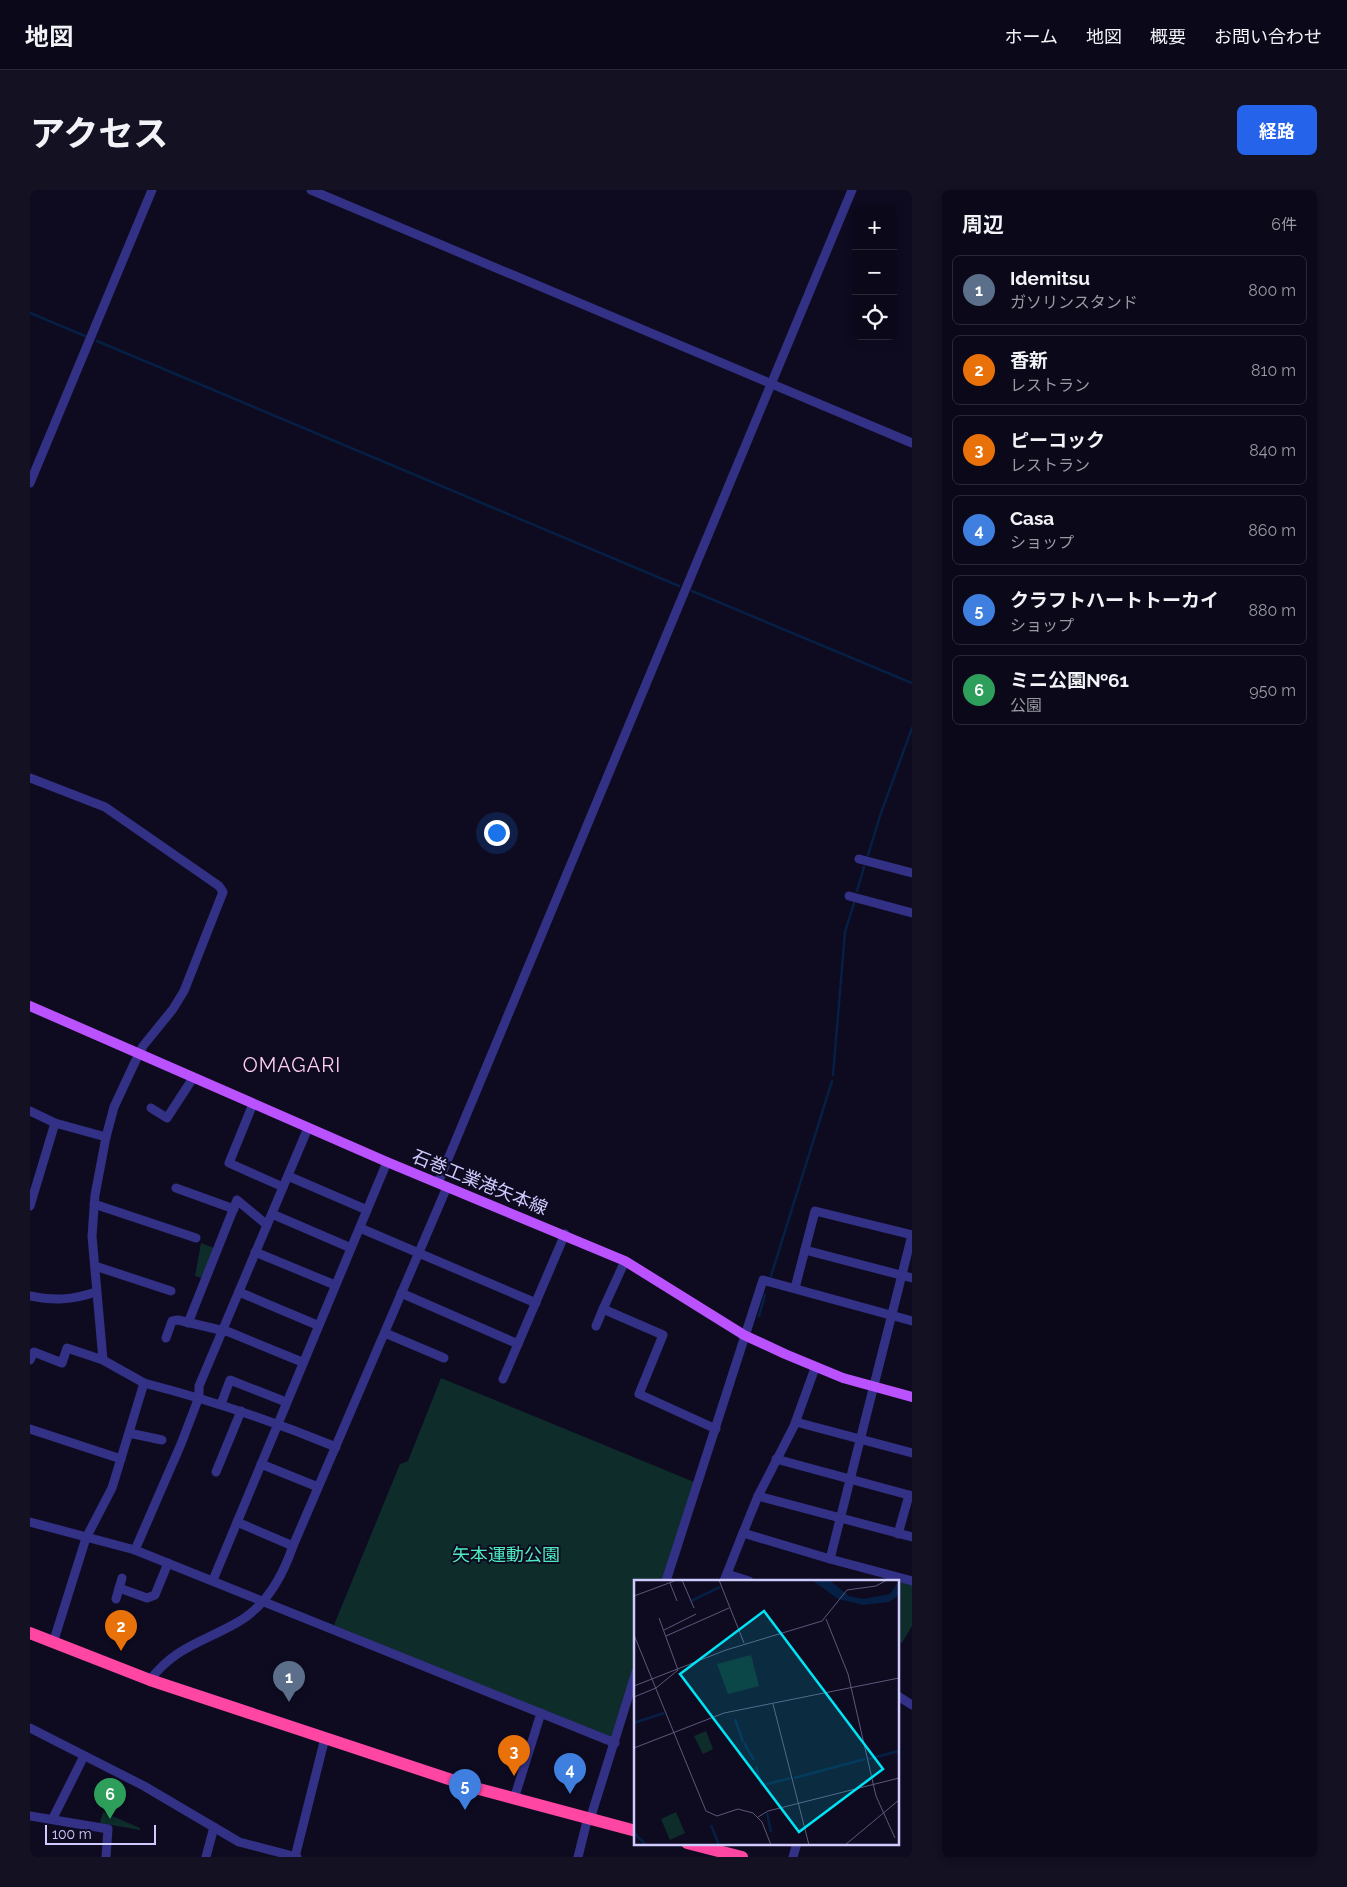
<!DOCTYPE html>
<html lang="ja">
<meta charset="utf-8">
<style>
body{margin:0;font-family:Raleway,"Noto Sans JP",sans-serif;background:#131122;color:#f1f3f6}
.controls{position:absolute;right:15px;top:15px;display:grid;overflow:hidden;border-radius:8px;box-shadow:0 2px 8px #0003}
.controls button{width:45px;height:45px;display:grid;place-items:center;padding:0;border:0;border-bottom:1px solid #2a2938;background:#0a0819;color:#f1f3f6;font:25px sans-serif}
.scale{position:absolute;left:15px;bottom:12px;width:111px;box-sizing:border-box;padding-left:5px;border:2px solid #d0cbff;border-top:0;font-size:14px;line-height:18px;white-space:nowrap;color:#d0cbff;-webkit-text-stroke:4px #0e0b21;paint-order:stroke}
.you{position:absolute;left:466px;top:642px;width:18px;height:18px;margin:-12px;border:4px solid #fff;border-radius:50%;background:#1a73e8;box-shadow:0 0 0 8px #1a73e833}
.badge{display:grid;place-items:center;width:32px;height:32px;border-radius:50%;background:#2563eb;color:#fff;font-size:16px;font-weight:700}
.pin{position:absolute;translate:-50% -41px;filter:drop-shadow(0 1px 2px #0008)}
.pin::after{content:'';position:absolute;top:26px;width:18px;height:15px;background:inherit;clip-path:polygon(0 0,100% 0,50% 100%)}
.list{margin:0;padding:0;list-style:none}
h2{display:flex;justify-content:space-between;align-items:center;height:65px;margin:0;padding:0 20px;font-size:21px}
h2 small{font-size:16px;font-weight:400;color:#999aa2}
.list li{display:grid;grid-template-columns:32px 1fr auto;gap:15px;align-items:center;box-sizing:border-box;height:70px;margin:0 10px 10px;padding:0 10px;border:1px solid #2a2938;border-radius:8px}
.list b{display:block;font-size:19px;white-space:nowrap}
.list p{margin:0;font-size:16px;white-space:nowrap;color:#999aa2}
.list em{font-size:16px;font-style:normal;color:#999aa2}
.icon{flex:none;width:28px;height:28px;fill:none;stroke:currentColor;stroke-width:2;stroke-linecap:round;stroke-linejoin:round}
.map{position:relative;flex:none;width:882px;height:1667px;overflow:hidden;border-radius:8px}
header{display:flex;align-items:center;gap:30px;box-sizing:border-box;height:70px;padding:0 25px;background:#0a0819;border-bottom:1px solid #2a2938}
header strong{font-size:24px}
nav{display:flex;gap:28px;margin-inline-start:auto;font-size:18px}
.intro{display:flex;align-items:center;justify-content:space-between;box-sizing:border-box;height:120px;padding:0 30px}
h1{margin:0;font-size:35px}
.button{padding:12px 22px;border-radius:8px;background:#2563eb;color:#fff;font-size:18px;font-weight:700}
main{display:flex;gap:30px;padding:0 30px}
aside{flex:1;background:#0a0819;border-radius:8px;box-shadow:0 2px 8px #0003}
.map>svg:first-child{display:block}
.green{fill:#0d2c2a}
.lines{fill:none;stroke-linecap:round;stroke-linejoin:round}
.stream{stroke:#061f44;stroke-width:2.5}
.minor{stroke:#323185;stroke-width:9}
.major{stroke:#ba52ff;stroke-width:10}
.highway{stroke:#ff46a3;stroke-width:12}
.labels{text-anchor:middle;dominant-baseline:central;stroke-width:4;stroke-linejoin:round;paint-order:stroke}
.street-label{font-size:18px;fill:#d0cbff;stroke:#0e0b21}
.park-label{font-size:18px;fill:#4ceabe;stroke:#0e0b21}
.quarter-label{font-size:20px;letter-spacing:1px;fill:#ffcdee;stroke:#0e0b21}
.inset-river{fill:none;stroke:#061f44;stroke-width:2.5}
.inset-road{fill:none;stroke:#5c587a;stroke-width:1}
.view{fill:#00e4f6;fill-opacity:0.15;stroke:#00e4f6;stroke-width:2.5}
.inset-edge{fill:none;stroke:#d0cbff;stroke-width:2.5}
</style>
<header>
<strong>地図</strong>
<nav><a>ホーム</a><a>地図</a><a>概要</a><a>お問い合わせ</a></nav>
</header>
<div class="intro"><h1>アクセス</h1><a class="button">経路</a></div>
<main>
<div class="map">
<svg width="882" height="1667" viewBox="0 0 882 1667">
<rect width="100%" height="100%" fill="#0e0b21"/>
<g class="green">
<polygon points="171,1053 184,1058 172,1088 165,1086"/>
<polygon points="411,1188 664,1292 632,1391 606,1391 606,1472 581,1547 462,1503 304,1435 370,1274 378,1271"/>
<polygon points="868,1392 882,1395 882,1436 872,1453 868,1451"/>
<polygon points="73,1622 110,1638 110,1640 70,1633"/>
</g>
<g class="lines">
<g class="stream">
<polyline points="0,123 55,146"/>
<polyline points="67,151 649,396"/>
<polyline points="662,401 882,493"/>
<polyline points="838,665 851,623 882,538"/>
<polyline points="827,701 834,677"/>
<polyline points="803,885 815,742 824,713"/>
<polyline points="741,1086 802,891"/>
<polyline points="729,1126 735,1105"/>
</g>
<g class="minor">
<polyline points="281,0 882,253"/>
<polyline points="0,293 122,0"/>
<polyline points="0,588 75,617 189,696 193,702 154,801 143,819 113,856 105,872 84,917 76,947 65,1005 62,1046 73,1170 114,1193 82,1298 56,1348 23,1453"/>
<polyline points="829,669 882,683"/>
<polyline points="819,706 882,723"/>
<polyline points="223,914 199,973 253,997"/>
<polyline points="121,918 137,928 163,888"/>
<polyline points="0,921 25,933 76,947"/>
<polyline points="258,986 337,1020"/>
<polyline points="408,993 822,0"/>
<polyline points="146,998 204,1019"/>
<polyline points="64,1014 166,1048"/>
<polyline points="0,1016 25,933"/>
<polyline points="242,1024 321,1058"/>
<polyline points="330,1038 506,1113"/>
<polyline points="882,1045 800,1369 882,1391"/>
<polyline points="775,1060 882,1088"/>
<polyline points="225,1062 305,1095"/>
<polyline points="595,1071 573,1119 633,1145 609,1204 686,1239"/>
<polyline points="65,1076 141,1101"/>
<polyline points="765,1098 785,1021 882,1045"/>
<polyline points="209,1102 287,1135"/>
<polyline points="371,1103 488,1154"/>
<path d="M0,1106C24,1111 42,1110 66,1102"/>
<polyline points="158,1133 207,1010 237,1035"/>
<polyline points="566,1136 573,1119"/>
<polyline points="355,1143 414,1168"/>
<polyline points="136,1148 142,1131 148,1130 199,1142 272,1172"/>
<polyline points="0,1170 4,1162 32,1173 37,1158 73,1170"/>
<polyline points="785,1178 764,1236 728,1306 882,1347"/>
<polyline points="473,1189 535,1044"/>
<path d="M114,1193C180,1210 243,1231 306,1257"/>
<polyline points="191,1214 200,1190 256,1212"/>
<polyline points="766,1232 882,1263"/>
<polyline points="0,1239 91,1269"/>
<polyline points="99,1243 132,1250"/>
<polyline points="746,1269 882,1306"/>
<polyline points="231,1274 288,1297"/>
<polyline points="186,1282 211,1221"/>
<polyline points="728,1306 713,1343 800,1369"/>
<polyline points="0,1332 105,1360 585,1553"/>
<polyline points="207,1332 263,1356"/>
<polyline points="868,1344 879,1305"/>
<polyline points="105,1360 151,1254 169,1207 169,1196 278,938"/>
<polyline points="697,1384 719,1391"/>
<polyline points="183,1390 357,972"/>
<polyline points="636,1391 733,1090 882,1131"/>
<polyline points="694,1391 713,1343"/>
<polyline points="89,1398 117,1408 125,1405 138,1373"/>
<polyline points="86,1409 92,1388"/>
<path d="M120,1490C146,1456 174,1452 208,1432C236,1416 253,1385 263,1356L417,997"/>
<polyline points="868,1506 882,1515"/>
<polyline points="0,1538 114,1596 209,1652 267,1667"/>
<polyline points="484,1609 511,1523"/>
<polyline points="0,1626 78,1639 76,1667"/>
<polyline points="23,1628 54,1566"/>
<polyline points="176,1667 184,1637"/>
<polyline points="265,1667 295,1548"/>
<polyline points="548,1667 556,1635 562,1623 606,1482"/>
<polyline points="763,1667 767,1653"/>
</g>
<polyline class="major" points="0,816 357,972 595,1071 714,1145 755,1164 813,1188 882,1207"/>
<g class="highway">
<polyline points="0,1443 120,1490 449,1599 606,1641"/>
<polyline points="657,1653 712,1667"/>
</g>
</g>
<g class="labels">
<g class="street-label">
<text transform="translate(450 992) rotate(22)">石巻工業港矢本線</text>
</g>
<g class="park-label">
<text x="476" y="1364">矢本運動公園</text>
</g>
<g class="quarter-label">
<text x="262" y="875">OMAGARI</text>
</g>
</g>
<g transform="translate(604 1390)">
<rect width="265" height="265" fill="#0e0b21"/>
<path d="M117,75L125,106L94,114L83,84ZM72,151L79,169L69,174L60,156ZM42,232L51,253L36,260L27,239Z" fill="#0d2c2a"/>
<path d="M178,0H195L215,16L229,19L256,14L265,1V15L255,22L229,25L204,19Z" fill="#061f44"/>
<path class="inset-river" d="M57,21L86,7M101,139L109,162M0,143L30,133M110,163L120,180M234,179L265,171M122,186L128,206M160,198L231,179M129,205L157,198M133,233L137,252M77,245L85,265M0,253L12,265"/>
<path class="inset-road" d="M48,0L60,28M85,0L110,63M36,3L43,21M0,16L43,0M192,39L214,94L242,216L261,258M30,50L62,34M0,55L40,153M32,56L95,28M0,106L92,70L188,41L213,10L242,6L253,0M0,117L22,108L44,90L25,38M139,124L175,265M40,153L72,231L83,236L104,229L119,233L128,242L137,265M0,168L90,133L265,98M124,237L134,231L265,198M211,265L265,220"/>
<path class="view" d="M130,31L249,189L165,252L46,94Z"/>
<rect width="265" height="265" class="inset-edge"/>
</g>
</svg>
<div class="controls">
<button>+</button>
<button>−</button>
<button><svg class="icon" aria-label="locate" viewBox="0 0 24 24"><circle cx="12" cy="12" r="6"/><path d="M12 2v4M12 18v4M2 12h4M18 12h4"/></svg></button>
</div>
<div class="scale">100 m</div>
<div class="you"></div>
<div class="pin badge" style="left:259px;top:1512px;background:#5c6f8a">1</div>
<div class="pin badge" style="left:91px;top:1461px;background:#e8710a">2</div>
<div class="pin badge" style="left:484px;top:1586px;background:#e8710a">3</div>
<div class="pin badge" style="left:540px;top:1604px;background:#3f7fe0">4</div>
<div class="pin badge" style="left:435px;top:1620px;background:#3f7fe0">5</div>
<div class="pin badge" style="left:80px;top:1629px;background:#2e9e5b">6</div>
</div>
<aside>
<h2>周辺<small>6件</small></h2>
<ul class="list">
<li><span class="badge" style="background:#5c6f8a">1</span><div><b>Idemitsu</b><p>ガソリンスタンド</p></div><em>800 m</em></li>
<li><span class="badge" style="background:#e8710a">2</span><div><b>香新</b><p>レストラン</p></div><em>810 m</em></li>
<li><span class="badge" style="background:#e8710a">3</span><div><b>ピーコック</b><p>レストラン</p></div><em>840 m</em></li>
<li><span class="badge" style="background:#3f7fe0">4</span><div><b>Casa</b><p>ショップ</p></div><em>860 m</em></li>
<li><span class="badge" style="background:#3f7fe0">5</span><div><b>クラフトハートトーカイ</b><p>ショップ</p></div><em>880 m</em></li>
<li><span class="badge" style="background:#2e9e5b">6</span><div><b>ミニ公園№61</b><p>公園</p></div><em>950 m</em></li>
</ul>
</aside>
</main>
